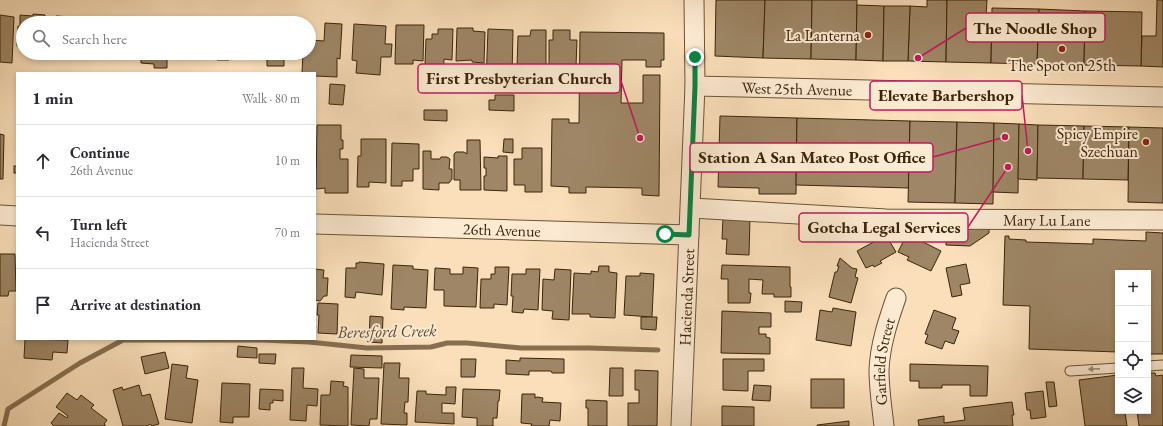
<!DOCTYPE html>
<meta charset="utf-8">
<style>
body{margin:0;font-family:"EB Garamond",serif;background:#f7f7f7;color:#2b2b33}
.controls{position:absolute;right:12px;bottom:12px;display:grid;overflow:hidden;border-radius:0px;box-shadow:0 2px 6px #0003}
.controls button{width:36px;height:36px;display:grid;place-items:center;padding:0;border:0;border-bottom:1px solid #e1e1e2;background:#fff;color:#2b2b33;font:20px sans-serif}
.stop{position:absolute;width:12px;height:12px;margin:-9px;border:3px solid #0b8043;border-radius:50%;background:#fff}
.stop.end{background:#0b8043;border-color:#fff;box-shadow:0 1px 4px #0008}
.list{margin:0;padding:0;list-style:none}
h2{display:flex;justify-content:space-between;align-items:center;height:52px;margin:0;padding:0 16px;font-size:17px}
h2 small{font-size:13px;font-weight:400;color:#7c7c81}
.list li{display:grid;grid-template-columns:26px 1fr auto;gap:12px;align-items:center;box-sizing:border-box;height:72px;padding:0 16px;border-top:1px solid #e1e1e2}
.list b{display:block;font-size:15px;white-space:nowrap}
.list p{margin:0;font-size:13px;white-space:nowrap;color:#7c7c81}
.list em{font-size:13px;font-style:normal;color:#7c7c81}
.icon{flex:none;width:22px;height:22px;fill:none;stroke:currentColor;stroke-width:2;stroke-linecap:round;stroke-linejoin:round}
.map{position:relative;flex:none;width:1163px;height:426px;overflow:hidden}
.search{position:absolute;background:#fff;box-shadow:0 2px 6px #0003;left:16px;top:16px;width:300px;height:44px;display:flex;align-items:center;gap:10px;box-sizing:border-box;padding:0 14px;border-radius:22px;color:#7c7c81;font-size:15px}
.panel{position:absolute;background:#fff;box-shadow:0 2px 6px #0003;left:16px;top:72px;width:300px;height:268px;border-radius:0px}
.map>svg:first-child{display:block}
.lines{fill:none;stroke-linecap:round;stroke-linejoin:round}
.stream{stroke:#866f50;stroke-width:5}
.building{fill:#9e8666;stroke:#3a250b}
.lane-casing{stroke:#6a5437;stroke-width:11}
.street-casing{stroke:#6a5437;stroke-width:21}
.lane{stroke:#fcead2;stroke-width:9}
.street{stroke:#fcead2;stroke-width:19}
.oneway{fill:#9b886e}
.route{stroke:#0b8043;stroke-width:5}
.poi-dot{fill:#8f2418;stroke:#fcead2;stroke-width:1.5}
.labels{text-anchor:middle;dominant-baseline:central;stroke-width:4;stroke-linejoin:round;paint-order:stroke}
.poi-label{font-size:16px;fill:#3a250b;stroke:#fcead2;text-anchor:end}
.street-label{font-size:16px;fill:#3a250b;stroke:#fcead2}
.water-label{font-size:17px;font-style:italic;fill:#604a2e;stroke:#fcead2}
.leader{fill:none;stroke:#c2185b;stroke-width:1.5}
.callout-dot{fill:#c2185b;stroke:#fcead2;stroke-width:1.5}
.callout{fill:#fcead2;stroke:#c2185b;stroke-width:1.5}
.callout-label{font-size:17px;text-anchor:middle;font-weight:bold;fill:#3a250b}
</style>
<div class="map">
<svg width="1163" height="426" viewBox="0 0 1163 426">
<rect width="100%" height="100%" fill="#fadfba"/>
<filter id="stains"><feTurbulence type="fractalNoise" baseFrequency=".005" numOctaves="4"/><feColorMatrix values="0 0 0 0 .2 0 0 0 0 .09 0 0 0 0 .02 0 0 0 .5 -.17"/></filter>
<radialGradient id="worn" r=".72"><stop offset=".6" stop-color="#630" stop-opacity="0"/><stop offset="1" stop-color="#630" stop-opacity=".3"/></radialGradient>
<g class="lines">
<polyline class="stream" points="4,426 8,409 80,363 123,340 262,340 309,342 367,348 431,347 447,343 467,343 521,348 589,348 658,350"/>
</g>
<g class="building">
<polygon points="716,0 765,0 763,58 715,56"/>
<polygon points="765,0 812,0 811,59 763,58"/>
<polygon points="812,0 857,0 856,60 811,59"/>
<polygon points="927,0 947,0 946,62 908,61 910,6 927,7"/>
<polygon points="947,0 987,0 986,16 992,16 991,63 946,62"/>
<polygon points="1157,0 1163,0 1163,67 1141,66 1142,36 1156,36"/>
<polygon points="857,5 884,6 883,61 856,60"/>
<polygon points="884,6 910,6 908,61 883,61"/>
<polygon points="992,8 1039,9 1037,64 991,63"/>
<polygon points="1039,9 1085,11 1084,65 1037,64"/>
<polygon points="1085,11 1142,12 1141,66 1084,65"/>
<polygon points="33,14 45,15 45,23 23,23 23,46 17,46 18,26 20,26 20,15 33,16"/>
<polygon points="0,15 14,17 12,63 0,62"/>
<polygon points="56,16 70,17 70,23 55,23"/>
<rect x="111" y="19" width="21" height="4"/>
<rect x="173" y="20" width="18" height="3"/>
<polygon points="255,20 259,21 259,23 243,23 243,21 255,22"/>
<polygon points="210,21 227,22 227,23 210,23"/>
<polygon points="325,23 342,24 340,59 337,58 337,77 315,76 315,73 302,73 303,53 309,53 309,40 324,41"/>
<polygon points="354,24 386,26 385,44 392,44 391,57 381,57 380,75 356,73 357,61 352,60"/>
<polygon points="396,25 424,25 423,61 413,60 413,64 395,64"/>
<polygon points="457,28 473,28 473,31 485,32 484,63 472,62 472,60 456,61"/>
<polygon points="438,29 453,29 452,60 444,59 443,80 440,80 440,90 424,89 426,39 432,39 432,34 438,34"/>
<polygon points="488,29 513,30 512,78 508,77 508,84 486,84"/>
<polygon points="531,30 546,30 546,73 530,72 530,68 517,68 518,36 530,36"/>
<polygon points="553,30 570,30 570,40 577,40 576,66 562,65 561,76 557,77 552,77 552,75 549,75 549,40 553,40"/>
<polygon points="580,32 664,33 664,60 661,60 661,67 646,67 646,60 622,60 621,103 643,103 643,75 660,75 659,196 642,195 642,188 586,187 586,193 569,193 569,187 551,186 552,119 569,119 569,123 579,123"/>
<rect x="94" y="53" width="12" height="5"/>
<polygon points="141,53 167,53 167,68 154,68 154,64 141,63"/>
<rect x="185" y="53" width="13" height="6"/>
<polygon points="202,53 230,53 229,60 217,60 217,53 215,53 215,59 202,59"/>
<rect x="242" y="53" width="22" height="2"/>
<polygon points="267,53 284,55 284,66 267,66"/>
<polygon points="330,84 345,85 343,105 329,104"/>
<polygon points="495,95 514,95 514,111 489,110 489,100 495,100"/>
<polygon points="424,110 447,110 447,121 424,120"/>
<polygon points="720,116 797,118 796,194 759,194 759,188 718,187"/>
<polygon points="797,118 910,121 909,188 796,185"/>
<polygon points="910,121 957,122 955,203 908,202"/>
<polygon points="957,122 994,123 993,204 955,203"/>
<polygon points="994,123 1019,124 1018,193 993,192"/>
<polygon points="1019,124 1038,125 1037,180 1018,179"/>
<polygon points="317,125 341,125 341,140 343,140 343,149 340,149 340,159 348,159 348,193 325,193 325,188 316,189"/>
<polygon points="1038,125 1084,126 1083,179 1037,178"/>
<polygon points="1084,126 1129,127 1128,180 1083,179"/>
<polygon points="1129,127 1163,128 1163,203 1128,202"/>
<polygon points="0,134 4,135 3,179 0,179"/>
<polygon points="361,139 386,139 386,183 369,182 369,187 357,187 358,156 361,156"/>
<polygon points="504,139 513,139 513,153 503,152"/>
<polygon points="467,140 480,140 481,190 460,190 460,180 454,180 454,154 456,152 464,152 467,154"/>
<polygon points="392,143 419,144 419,169 413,169 413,181 402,181 402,186 391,186"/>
<polygon points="522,148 542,148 542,192 525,192 525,185 514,185 514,159 522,159"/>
<polygon points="423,151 431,151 431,159 440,159 441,157 447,157 450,159 449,169 452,169 452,179 449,183 439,183 439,190 423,189"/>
<polygon points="498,156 507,156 507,191 484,190 484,176 486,176 486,168 484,168 484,157 498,158"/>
<rect x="14" y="166" width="3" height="7"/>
<polygon points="723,218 750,218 749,255 726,254 727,239 722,239"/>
<polygon points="946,223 989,224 989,233 970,246 946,245"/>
<polygon points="896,230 899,237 890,242 896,252 880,261 882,263 874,267 873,265 866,268 857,251"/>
<polygon points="1146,232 1163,233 1163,354 1148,354 1148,273 1118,273 1118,352 1029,349 1030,306 1003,305 1005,236 1009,236 1009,239 1026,240 1026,242 1093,244 1093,239 1146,241"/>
<polygon points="907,234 941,251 931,271 907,260 909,257 898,252"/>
<polygon points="0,254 15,254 16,291 9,291 8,296 0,296"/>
<polygon points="840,258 852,268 857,269 855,277 858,278 851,303 829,297 835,272 837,272 839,266 837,266"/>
<polygon points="359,262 384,264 382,295 356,292 355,298 345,297 346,268 356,268 356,263 359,263"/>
<polygon points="966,264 970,283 960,285 962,295 952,297 946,268"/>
<polygon points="393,265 413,266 413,269 428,270 426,308 404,307 404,310 391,309"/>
<polygon points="722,265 790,267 790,287 791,287 791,297 774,297 774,294 762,294 763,280 749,279 749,293 751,293 750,303 728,303 728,279 721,279"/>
<polygon points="599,266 609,266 609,272 617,273 615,318 590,317 590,314 572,314 574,273 591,274 591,271 598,272"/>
<polygon points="463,267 478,268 476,307 444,306 444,290 434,290 435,268 450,269 450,274 463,274"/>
<polygon points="495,267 509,267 507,305 494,304 494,308 480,308 481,279 491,279 491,274 495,274"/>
<polygon points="315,269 324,270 323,278 328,278 327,296 324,296 320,301 315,300"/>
<polygon points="526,269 540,269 538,310 524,309 523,313 512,312 513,296 511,296 512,274 526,274"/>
<polygon points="555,269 571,270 569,320 552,319 553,311 542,310 543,279 554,280"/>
<polygon points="640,273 654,274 652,317 624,315 626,276 640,276"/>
<polygon points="785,301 802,302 801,312 785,312"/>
<polygon points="318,303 338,304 337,334 318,333 319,315 317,315"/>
<polygon points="833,308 856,312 851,346 816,340 820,310 832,312"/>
<polygon points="934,310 956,318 952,329 959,331 954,344 945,341 942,349 925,343 928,335 925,334"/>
<polygon points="722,311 771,313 771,327 759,327 759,334 766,334 766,337 770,338 770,354 721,353"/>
<polygon points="370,316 383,317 382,343 369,342"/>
<polygon points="641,317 657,317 656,330 641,329"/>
<polygon points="25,339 68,340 67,353 53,352 52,360 24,358"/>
<polygon points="238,346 257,348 257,358 237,357"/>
<polygon points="165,352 169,368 145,374 141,357"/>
<polygon points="259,354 276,354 275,364 259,363"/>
<polygon points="351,355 382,356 382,368 350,367"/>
<polygon points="520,358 564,359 564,373 552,373 551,371 529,371 529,375 506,374 506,360 520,361"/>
<polygon points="461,359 476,359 475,377 461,377"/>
<polygon points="723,359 764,359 764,371 748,371 748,391 723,390"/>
<polygon points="384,363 400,363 399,378 409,378 408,402 405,402 404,413 407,413 407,425 381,424"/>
<polygon points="172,364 188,366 186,378 198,380 192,423 165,419"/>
<polygon points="910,364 988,366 987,396 970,396 970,385 942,385 942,388 919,388 919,381 910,381"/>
<polygon points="292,368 304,368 303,388 318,389 317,406 307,405 306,421 290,420"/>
<polygon points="354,368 364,369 364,378 379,378 377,419 370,419 369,426 351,425"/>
<polygon points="610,368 623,368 623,396 609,396"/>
<polygon points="635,370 658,371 657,426 628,426 628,403 639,403 639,390 635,390"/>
<polygon points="1148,373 1155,373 1156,376 1163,375 1163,426 1139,426 1137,411 1148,411"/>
<polygon points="1118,375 1118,411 1136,411 1125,412 1127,426 1085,426 1079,380"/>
<rect x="811" y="379" width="33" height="29"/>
<polygon points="331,381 344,382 343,386 348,387 348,426 320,425 321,395 330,395"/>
<polygon points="1046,382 1054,382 1057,406 1049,407"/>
<polygon points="222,383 250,384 249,417 233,417 233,423 220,422"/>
<polygon points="139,385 142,396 150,394 159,424 152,426 150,424 147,426 123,426 113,390 122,387 123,390"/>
<polygon points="754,385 771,386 770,401 752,400"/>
<polygon points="446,387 456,387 455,404 442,403 442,413 454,413 454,424 415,422 417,391 426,391 426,394 446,395"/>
<polygon points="260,389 283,390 283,401 273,400 273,403 270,403 270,410 259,409"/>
<polygon points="463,389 500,390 499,401 498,401 497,418 493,418 493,426 477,426 477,418 462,417"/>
<polygon points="1043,391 1046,417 1031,419 1030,410 1027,410 1025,393"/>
<polygon points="67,393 77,400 81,395 94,405 91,408 107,420 104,424 106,426 54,426 51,423 59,413 67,418 68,416 56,407"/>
<polygon points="522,394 535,394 535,398 537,397 543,398 542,402 561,403 560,421 550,420 549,426 531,426 532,424 521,423"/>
<polygon points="586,400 607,401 607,426 588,426 588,408 586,408"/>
<polygon points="1012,402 1014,415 1012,415 1013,426 919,426 918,420 944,416 944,423 965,420 963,408"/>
<polygon points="722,406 754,407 754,426 722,426"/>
<polygon points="849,421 849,426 817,426 817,425"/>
</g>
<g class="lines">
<g class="lane-casing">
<g id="lane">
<polyline points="1148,366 1163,365"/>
<polyline points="1070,371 1118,368"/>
</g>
</g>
<g class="street-casing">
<g id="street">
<path id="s1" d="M695,86L1163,97"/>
<path id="s2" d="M691,208L886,219L1163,220"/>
<polyline points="0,215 17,216"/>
<path id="s3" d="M315,224L689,235"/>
<path id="s4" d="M681,426L695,86L694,0"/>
<path id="s5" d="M884,426C882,408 879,389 879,370C880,345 888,321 896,298"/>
</g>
</g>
<use href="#lane" class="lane"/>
<use href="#street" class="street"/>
</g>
<defs><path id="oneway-solid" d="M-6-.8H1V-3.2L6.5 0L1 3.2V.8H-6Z"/></defs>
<use class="oneway" href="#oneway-solid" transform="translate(1094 369) rotate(177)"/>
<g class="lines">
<polyline class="route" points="665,234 689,235 695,86 695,57"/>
</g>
<g class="poi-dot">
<circle cx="868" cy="35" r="4"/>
<circle cx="1062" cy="49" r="4"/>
<circle cx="1146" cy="142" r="4"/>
</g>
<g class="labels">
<g class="poi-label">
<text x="860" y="35">La Lanterna</text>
<text x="1062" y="65" text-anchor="middle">The Spot on 25th</text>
<text x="1138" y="133">Spicy Empire<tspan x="1138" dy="18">Szechuan</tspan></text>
</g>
<g class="street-label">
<text stroke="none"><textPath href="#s1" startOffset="102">West 25th Avenue</textPath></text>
<text stroke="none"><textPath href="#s2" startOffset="356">Mary Lu Lane</textPath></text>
<text stroke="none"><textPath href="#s3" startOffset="187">26th Avenue</textPath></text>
<text stroke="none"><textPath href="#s4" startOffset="129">Hacienda Street</textPath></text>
<text stroke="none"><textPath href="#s5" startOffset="65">Garfield Street</textPath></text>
</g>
<g class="water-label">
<text transform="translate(387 331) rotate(-1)">Beresford Creek</text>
</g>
</g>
<path class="leader" d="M918 58L966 28M640 138L620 78M1028 151L1022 95M1005 137L933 157M1008 167L968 227"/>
<g class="callout-dot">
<circle cx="918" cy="58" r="4"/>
<circle cx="640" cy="138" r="4"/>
<circle cx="1028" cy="151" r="4"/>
<circle cx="1005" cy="137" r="4"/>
<circle cx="1008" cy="167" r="4"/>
</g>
<g class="callout">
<rect x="966" y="13" width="139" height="29" rx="4"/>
<rect x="418" y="64" width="202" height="29" rx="4"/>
<rect x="870" y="81" width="152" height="29" rx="4"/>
<rect x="690" y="143" width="243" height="29" rx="4"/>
<rect x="799" y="213" width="169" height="29" rx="4"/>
</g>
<g class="callout-label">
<text x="1035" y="34">The Noodle Shop</text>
<text x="519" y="84">First Presbyterian Church</text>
<text x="946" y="101">Elevate Barbershop</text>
<text x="812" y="163">Station A San Mateo Post Office</text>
<text x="884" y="233">Gotcha Legal Services</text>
</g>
<rect width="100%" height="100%" filter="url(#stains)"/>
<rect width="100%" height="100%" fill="url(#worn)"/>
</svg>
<div class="controls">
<button>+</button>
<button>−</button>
<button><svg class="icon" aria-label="locate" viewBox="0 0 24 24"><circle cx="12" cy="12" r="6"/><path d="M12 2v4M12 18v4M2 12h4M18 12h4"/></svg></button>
<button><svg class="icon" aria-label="layers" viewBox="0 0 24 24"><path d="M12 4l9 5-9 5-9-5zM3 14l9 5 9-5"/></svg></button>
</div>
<div class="stop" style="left:665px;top:234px"></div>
<div class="stop end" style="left:695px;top:57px"></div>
<div class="search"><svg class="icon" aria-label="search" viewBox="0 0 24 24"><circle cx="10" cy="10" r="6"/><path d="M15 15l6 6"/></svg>Search here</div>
<section class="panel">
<h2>1 min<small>Walk · 80 m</small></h2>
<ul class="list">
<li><svg class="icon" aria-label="ahead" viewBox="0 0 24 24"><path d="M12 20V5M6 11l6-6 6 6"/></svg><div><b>Continue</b><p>26th Avenue</p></div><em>10 m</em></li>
<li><svg class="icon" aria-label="left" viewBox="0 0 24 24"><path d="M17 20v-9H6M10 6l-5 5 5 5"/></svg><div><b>Turn left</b><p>Hacienda Street</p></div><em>70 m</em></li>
<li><svg class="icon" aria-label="arrive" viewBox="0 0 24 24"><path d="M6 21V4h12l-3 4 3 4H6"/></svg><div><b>Arrive at destination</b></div></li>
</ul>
</section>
</div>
